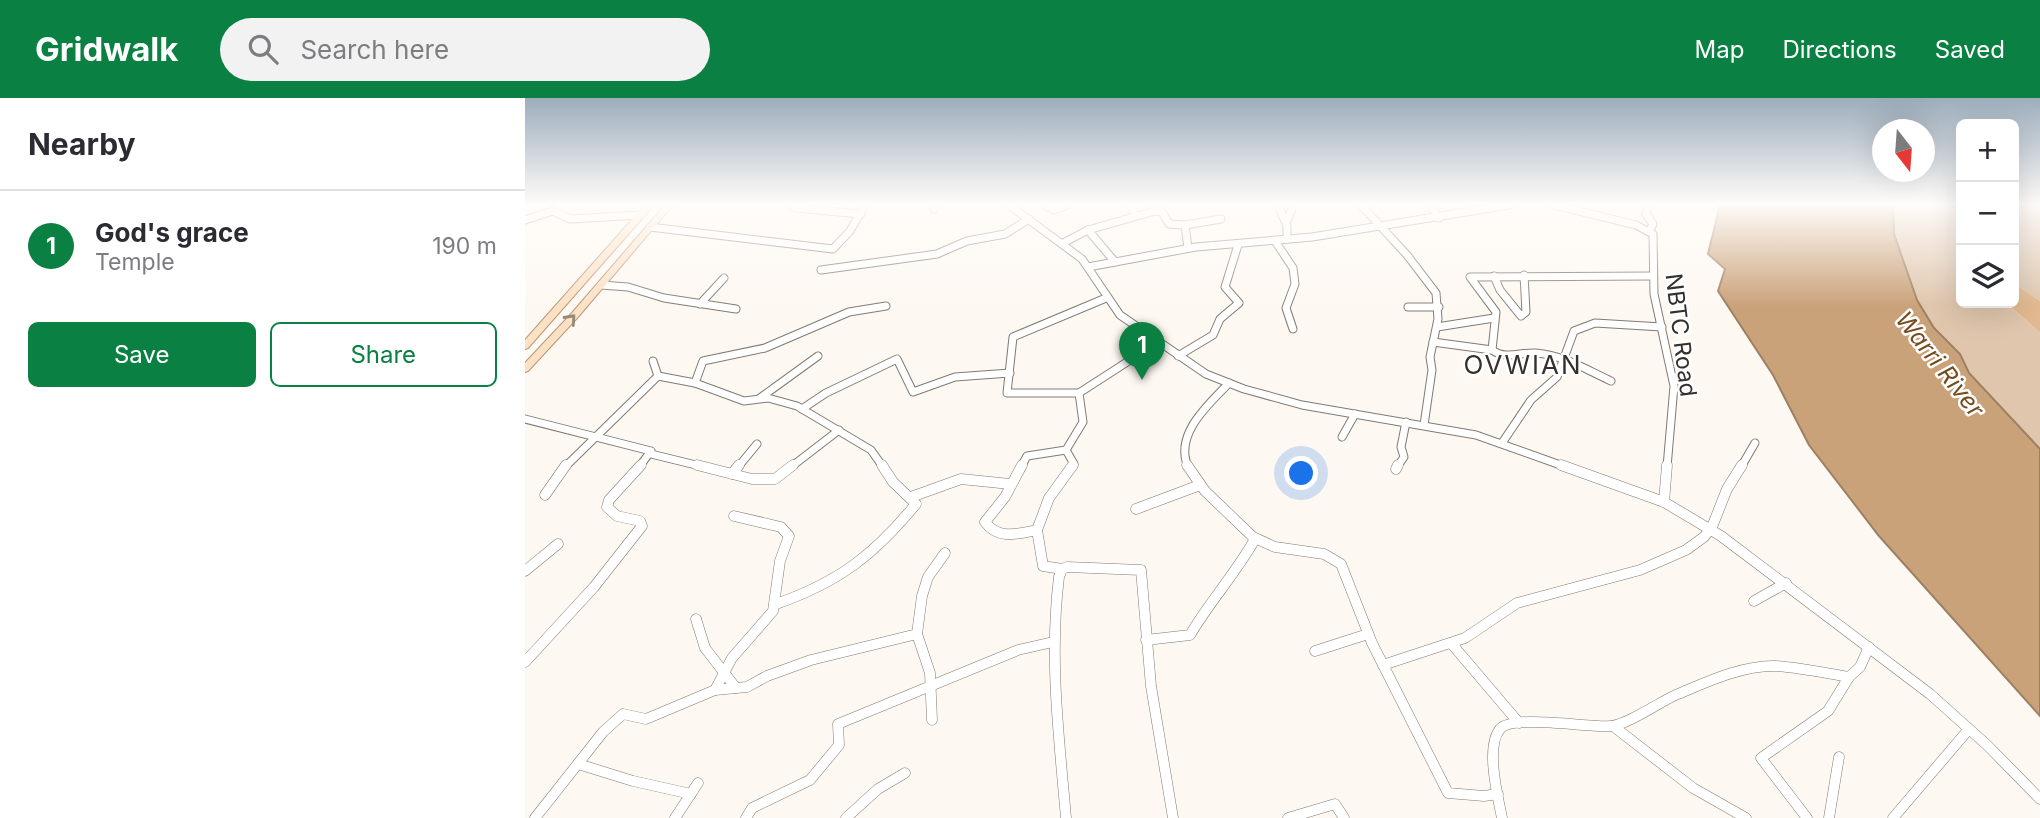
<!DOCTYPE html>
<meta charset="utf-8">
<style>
body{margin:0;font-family:Inter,sans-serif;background:#f2f2f3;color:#2b2b33}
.controls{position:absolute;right:21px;top:21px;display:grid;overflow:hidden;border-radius:10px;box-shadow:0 7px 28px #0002}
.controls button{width:63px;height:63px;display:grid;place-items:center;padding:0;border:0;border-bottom:2px solid #e1e1e2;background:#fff;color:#2b2b33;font:35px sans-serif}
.compass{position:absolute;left:1347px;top:21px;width:63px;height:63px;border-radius:50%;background:#fff;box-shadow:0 7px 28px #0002;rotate:163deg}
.you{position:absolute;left:777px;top:376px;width:24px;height:24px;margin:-18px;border:5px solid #fff;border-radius:50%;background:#1a73e8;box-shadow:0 0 0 10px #1a73e833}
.badge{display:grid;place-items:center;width:46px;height:46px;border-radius:50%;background:#0b8043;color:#fff;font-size:23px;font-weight:700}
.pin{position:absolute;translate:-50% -58px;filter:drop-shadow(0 2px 4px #0008)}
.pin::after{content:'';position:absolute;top:37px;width:24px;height:21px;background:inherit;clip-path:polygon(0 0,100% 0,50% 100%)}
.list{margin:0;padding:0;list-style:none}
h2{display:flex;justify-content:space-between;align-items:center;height:91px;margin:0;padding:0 28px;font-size:30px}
h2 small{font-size:23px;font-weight:400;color:#7c7c81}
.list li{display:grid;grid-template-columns:46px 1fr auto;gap:21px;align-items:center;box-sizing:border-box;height:112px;padding:0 28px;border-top:2px solid #e1e1e2}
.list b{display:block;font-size:26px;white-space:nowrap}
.list p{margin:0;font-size:23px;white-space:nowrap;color:#7c7c81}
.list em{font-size:23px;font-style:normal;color:#7c7c81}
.actions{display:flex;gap:14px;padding:21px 28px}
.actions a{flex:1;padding:16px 0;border:2px solid #0b8043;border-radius:10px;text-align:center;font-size:24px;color:#0b8043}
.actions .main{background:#0b8043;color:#fff}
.icon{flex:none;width:38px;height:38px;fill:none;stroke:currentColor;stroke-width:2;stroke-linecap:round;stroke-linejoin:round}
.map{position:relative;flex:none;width:1515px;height:720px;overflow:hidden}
header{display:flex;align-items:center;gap:42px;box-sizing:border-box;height:98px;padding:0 35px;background:#0b8043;color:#fff}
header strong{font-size:33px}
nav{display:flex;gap:38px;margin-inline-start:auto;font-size:24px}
.search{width:490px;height:63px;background:#f2f2f3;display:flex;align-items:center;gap:18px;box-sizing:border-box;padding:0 24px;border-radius:38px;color:#7c7c81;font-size:26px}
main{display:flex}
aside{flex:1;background:#fff}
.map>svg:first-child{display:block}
.green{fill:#dfc6ad}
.forest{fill:#e2b990}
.water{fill:#caa27a;stroke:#9d8063;stroke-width:2}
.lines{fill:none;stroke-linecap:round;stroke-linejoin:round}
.minor-far1-casing{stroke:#837a72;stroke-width:9}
.minor-casing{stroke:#837a72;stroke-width:11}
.major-casing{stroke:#b69676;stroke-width:2}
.minor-far1{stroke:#fff;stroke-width:7}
.minor{stroke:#fff;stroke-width:10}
.major{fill:#fde1c5;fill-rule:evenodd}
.oneway{stroke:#988878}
.labels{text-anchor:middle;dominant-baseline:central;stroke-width:5;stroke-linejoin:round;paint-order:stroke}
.street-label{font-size:23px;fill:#34302c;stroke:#fff}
.water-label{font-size:24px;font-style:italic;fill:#744c1e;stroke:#fff}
.quarter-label{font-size:26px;letter-spacing:2px;fill:#34302c;stroke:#fff}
</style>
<header>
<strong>Gridwalk</strong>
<div class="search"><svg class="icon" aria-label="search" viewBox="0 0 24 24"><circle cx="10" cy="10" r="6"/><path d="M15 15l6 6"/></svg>Search here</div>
<nav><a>Map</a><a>Directions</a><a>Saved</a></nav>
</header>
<main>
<aside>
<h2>Nearby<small></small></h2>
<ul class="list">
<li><span class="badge">1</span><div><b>God's grace</b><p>Temple</p></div><em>190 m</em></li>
</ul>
<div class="actions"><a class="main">Save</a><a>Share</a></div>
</aside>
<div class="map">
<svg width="1515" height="720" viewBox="0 0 1515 720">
<rect width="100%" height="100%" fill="#fef8f2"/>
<g class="green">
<polygon points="1371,107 1436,107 1436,161 1434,161 1436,205 1482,205 1515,235 1515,351 1444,275 1435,256 1409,230 1392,202 1369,136 1368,111"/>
<polygon points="1489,107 1515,107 1515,203 1489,185"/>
</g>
<polygon class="forest" points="1489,185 1515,203 1515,235 1482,205 1489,205"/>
<polygon class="water" points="1195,107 1371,107 1368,111 1369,136 1392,202 1409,230 1435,256 1444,275 1515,351 1515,618 1354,438 1284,347 1248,277 1193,193 1200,171 1183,156"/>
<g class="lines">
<g class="minor-far1-casing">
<g id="minor-far1">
<polyline points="265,107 271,110 336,116"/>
<polyline points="407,107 409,111"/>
<polyline points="484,107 557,161 595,217 681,276 719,291 777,307 951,337 1041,369"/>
<polyline points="520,107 529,112 542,107"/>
<polyline points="606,107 610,118"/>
<polyline points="753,107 762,128 762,141"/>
<polyline points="836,107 882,157 911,195 913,221 905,259 907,272 899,327"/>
<polyline points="905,107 914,120"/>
<polyline points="1029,107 1111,127 1128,136 1129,196 1149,288 1142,369"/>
<polyline points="1124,107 1121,116 1128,126 1125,132"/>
<polyline points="0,122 28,113 45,121 116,117"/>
<polyline points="762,123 767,111"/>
<polyline points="125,129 308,151 325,133 340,107"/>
<polyline points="563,132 590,164"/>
<polyline points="750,143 768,170 770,186 761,210 768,231"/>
<polyline points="538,145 563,132 630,113 637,114 644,126 660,127"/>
<polyline points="663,150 660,127 696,121"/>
<polyline points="563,169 671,149 787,139 984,107"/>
<polyline points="296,172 412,156 442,143 480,136 504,121"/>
<polyline points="969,178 975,192 996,218 1001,214 999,177"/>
<polyline points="76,187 103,189 139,200 211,211"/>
<polyline points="581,200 488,239 482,295 554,295 633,244"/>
<polyline points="175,206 199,180"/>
<polyline points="883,209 914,209"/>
<polyline points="912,229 969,220"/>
<polyline points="908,244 967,252"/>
<polyline points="653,258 688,237 695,221 714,205 700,189 713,147"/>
<polyline points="128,263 133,278"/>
<path d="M1086,283C1062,272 1038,257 1011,255C995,254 981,262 967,252L971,214L945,179L1128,178"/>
<polyline points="170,285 178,263 240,250 324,214 361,208"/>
<polyline points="235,300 293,258"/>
<polyline points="277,311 301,295 372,261 388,294 430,279 485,275"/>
<polyline points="0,321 126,353 114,369"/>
<polyline points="817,339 830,316"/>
<polyline points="977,345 1006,302 1032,279 1049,233 1070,225 1137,229"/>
<polyline points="541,352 549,366 547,369"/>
<polyline points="126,356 179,369"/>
<polyline points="40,369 133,278 170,285 219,303 243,300 272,308 346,352 358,369"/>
<polyline points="213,369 232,346"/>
<polyline points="266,369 314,332"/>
<polyline points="496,369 502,358 541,352 558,324 554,295"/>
<path d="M663,369C649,336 683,307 704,285"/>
<polyline points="872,369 879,359 876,349 881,324"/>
<polyline points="1216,369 1230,345"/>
</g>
</g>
<g class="minor-casing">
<g id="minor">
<polyline points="172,367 227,381 250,381 268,367"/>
<path d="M497,367L480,399L460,424C473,442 493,436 512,432"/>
<polyline points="662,367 680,393 728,439 750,449 799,456 816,466 847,545 923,695 959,698 973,696"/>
<polyline points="1036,367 1139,404 1196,438 1405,596 1462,647 1515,701"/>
<polyline points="871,371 873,367"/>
<polyline points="207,376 214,367"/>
<polyline points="20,397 41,367"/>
<polyline points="386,399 436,381 485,386"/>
<polyline points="1139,404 1142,367"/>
<polyline points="611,411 675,387"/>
<polyline points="537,471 518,468 512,432 524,400 548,367"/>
<polyline points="0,473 33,446"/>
<polyline points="1229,503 1261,485"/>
<path d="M251,506C314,484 349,457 391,406L368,384L357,367"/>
<polyline points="171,521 180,550 211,590"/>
<path d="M621,542L665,537C685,503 711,475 730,441"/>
<polyline points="926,545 994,625"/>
<polyline points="790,553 843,536"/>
<polyline points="0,564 69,489 117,428 115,423 92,418 82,409 84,402 116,367"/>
<polyline points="858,567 940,540 992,505 1115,472 1161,452 1179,439 1187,429 1202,391 1217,367"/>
<polyline points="190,592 207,560 248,513 255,463 264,438 256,429 209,418"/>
<polyline points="407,622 405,575 392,536 397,498 403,479 420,455"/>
<polyline points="1088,628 1168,690 1221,720"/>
<polyline points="53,666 108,683 166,696"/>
<polyline points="10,720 78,634 98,616 121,621 190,592 222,589 242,578 286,562 392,536"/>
<polyline points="150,720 173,685"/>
<polyline points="221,720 227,710 285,682 314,647 313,626 493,552 528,544"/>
<polyline points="321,720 353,691 380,675"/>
<path d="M541,720C534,639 524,560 534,479L537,471L542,469L616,472L626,588L648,720"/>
<polyline points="763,720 810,706 819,720"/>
<path d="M977,720C973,699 960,649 975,631C988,616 1064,630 1086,628C1104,626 1134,604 1153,596C1182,584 1218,567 1250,568C1274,569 1300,575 1324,579L1335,569L1344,549"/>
<polyline points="1282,720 1236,660 1303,613 1324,579"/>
<polyline points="1304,720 1314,659"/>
<polyline points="1368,720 1444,631"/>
</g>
</g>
<g class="major-casing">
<g id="major">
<polygon points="120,107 129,107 3,250 0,251 0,242"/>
<polygon points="140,107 148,107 53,219 3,273 0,274 0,265 47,215"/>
</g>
</g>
<use href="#minor-far1" class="minor-far1"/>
<use href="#minor" class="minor"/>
<use href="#major" class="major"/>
</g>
<defs><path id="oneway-chevron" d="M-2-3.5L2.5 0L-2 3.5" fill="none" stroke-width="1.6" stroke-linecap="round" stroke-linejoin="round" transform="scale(1.75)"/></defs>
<use class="oneway" href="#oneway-chevron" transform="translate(46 221) rotate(-48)"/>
<linearGradient id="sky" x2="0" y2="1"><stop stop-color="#9cadbc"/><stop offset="0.51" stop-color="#fffcf9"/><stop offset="1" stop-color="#fffcf9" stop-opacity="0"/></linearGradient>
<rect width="1515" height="208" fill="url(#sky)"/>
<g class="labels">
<g class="street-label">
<text transform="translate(1156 237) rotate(83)">NBTC Road</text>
</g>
<g class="water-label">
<text transform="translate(1415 266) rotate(52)">Warri River</text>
</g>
<g class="quarter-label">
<text x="998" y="266">OVWIAN</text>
</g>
</g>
</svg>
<div class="controls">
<button>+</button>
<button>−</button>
<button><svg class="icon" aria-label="layers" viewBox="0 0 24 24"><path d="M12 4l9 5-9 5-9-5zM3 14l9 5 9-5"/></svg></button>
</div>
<svg class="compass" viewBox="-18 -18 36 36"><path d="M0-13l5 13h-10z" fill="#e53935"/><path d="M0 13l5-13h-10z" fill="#7c7c81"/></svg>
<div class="you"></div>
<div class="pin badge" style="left:617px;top:282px">1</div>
</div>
</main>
